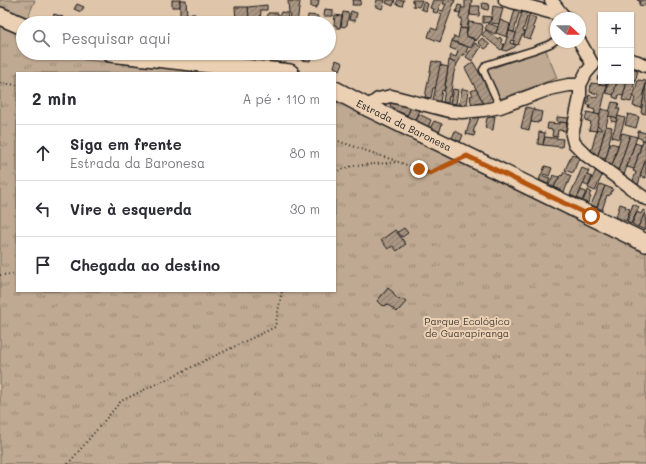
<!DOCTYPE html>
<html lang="pt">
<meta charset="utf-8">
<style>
body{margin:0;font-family:Mali,sans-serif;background:#f7f7f7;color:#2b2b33}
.controls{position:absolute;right:12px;top:12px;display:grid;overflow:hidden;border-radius:0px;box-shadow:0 1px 3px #0004}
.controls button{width:36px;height:36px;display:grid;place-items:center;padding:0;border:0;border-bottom:1px solid #e1e1e2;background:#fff;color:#2b2b33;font:20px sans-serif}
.compass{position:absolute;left:550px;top:12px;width:36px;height:36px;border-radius:50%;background:#fff;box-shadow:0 1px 3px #0004;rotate:111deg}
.stop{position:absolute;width:12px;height:12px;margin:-9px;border:3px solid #b45309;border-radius:50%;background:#fff}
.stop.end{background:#b45309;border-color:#fff;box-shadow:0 1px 4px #0008}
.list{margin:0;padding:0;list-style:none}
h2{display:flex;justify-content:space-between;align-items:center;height:52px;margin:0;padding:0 16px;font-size:17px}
h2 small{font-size:13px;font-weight:400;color:#7c7c81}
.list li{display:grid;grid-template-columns:26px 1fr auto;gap:12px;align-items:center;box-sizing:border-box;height:56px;padding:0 16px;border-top:1px solid #e1e1e2}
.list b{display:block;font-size:15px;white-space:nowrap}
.list p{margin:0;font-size:13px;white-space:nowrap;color:#7c7c81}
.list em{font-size:13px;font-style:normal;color:#7c7c81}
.icon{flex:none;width:22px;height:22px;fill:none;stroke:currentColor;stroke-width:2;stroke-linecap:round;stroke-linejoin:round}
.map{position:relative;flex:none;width:646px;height:464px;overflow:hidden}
.search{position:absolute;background:#fff;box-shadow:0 1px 3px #0004;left:16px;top:16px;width:320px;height:44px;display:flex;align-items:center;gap:10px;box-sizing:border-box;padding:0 14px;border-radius:22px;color:#7c7c81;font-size:15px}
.panel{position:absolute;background:#fff;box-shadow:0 1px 3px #0004;left:16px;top:72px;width:320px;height:220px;border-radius:0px}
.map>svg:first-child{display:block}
.grass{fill:url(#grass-tufts);stroke:#6e6257}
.garden{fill:#bfa992;stroke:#6e6257}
.building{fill:url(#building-hatch);stroke:#1c1c1c}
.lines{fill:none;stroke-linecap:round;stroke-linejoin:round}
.service-casing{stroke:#1c1c1c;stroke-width:9}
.minor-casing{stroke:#1c1c1c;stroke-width:15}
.secondary-casing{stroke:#1c1c1c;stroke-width:20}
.path{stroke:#1c1c1c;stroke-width:2;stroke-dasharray:1 3;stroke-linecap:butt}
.service{stroke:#ecd0b3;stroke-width:6}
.minor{stroke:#ecd0b3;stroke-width:12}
.secondary{stroke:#ecd0b3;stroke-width:17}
.route{stroke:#b45309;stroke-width:5}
.labels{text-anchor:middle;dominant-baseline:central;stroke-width:4;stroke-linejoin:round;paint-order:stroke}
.street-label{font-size:10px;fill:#1c1c1c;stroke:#ecd0b3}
.park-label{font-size:10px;fill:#453f3a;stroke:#ecd0b3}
</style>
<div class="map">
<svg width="646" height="464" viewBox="0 0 646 464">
<defs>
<pattern id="grass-tufts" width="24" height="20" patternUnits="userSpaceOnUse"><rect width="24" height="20" fill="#bfa992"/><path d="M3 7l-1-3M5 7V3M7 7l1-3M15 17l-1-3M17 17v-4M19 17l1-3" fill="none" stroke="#9a8976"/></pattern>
<pattern id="building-hatch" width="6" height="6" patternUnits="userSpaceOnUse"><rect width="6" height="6" fill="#a99582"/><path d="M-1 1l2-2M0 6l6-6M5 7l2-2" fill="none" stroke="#89796a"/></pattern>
</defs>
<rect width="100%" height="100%" fill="#dfc5aa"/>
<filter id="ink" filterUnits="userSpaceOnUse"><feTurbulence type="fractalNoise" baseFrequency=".025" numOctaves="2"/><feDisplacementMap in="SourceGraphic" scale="8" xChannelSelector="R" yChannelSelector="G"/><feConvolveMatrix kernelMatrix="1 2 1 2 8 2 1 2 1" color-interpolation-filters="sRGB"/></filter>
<g filter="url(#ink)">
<polygon class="grass" points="0,0 35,0 21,34 23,35 23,53 68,53 85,60 211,73 17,73 17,291 335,291 335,94 646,246 646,464 0,464"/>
<polygon class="garden" points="545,48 557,78 497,100 486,71"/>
<g class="building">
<rect x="172" y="0" width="8" height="7"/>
<polygon points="180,0 186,0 187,16 180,17"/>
<polygon points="311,0 319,0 318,6 316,6 316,8 311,7"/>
<polygon points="353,0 361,0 360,5 352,5"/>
<polygon points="377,0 385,0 382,9 375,6"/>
<polygon points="387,0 395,0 393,6 386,3"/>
<polygon points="398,0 404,0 402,6 396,4"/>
<polygon points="412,0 422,0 419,7 413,6 414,2 412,2"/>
<polygon points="433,0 442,0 437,13 433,12 434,9 430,8"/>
<polygon points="444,0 455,0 440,42 428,37 431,28 437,30 442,14 439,13 440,10 443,11 446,4 443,4"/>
<polygon points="465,0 472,0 467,29 460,28 462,18 459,18 461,8 465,8"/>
<polygon points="637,0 646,0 646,6 639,5 640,1"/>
<polygon points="288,1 300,2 297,23 289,23 290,13 289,13"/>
<polygon points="423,2 428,4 426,11 421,9"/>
<polygon points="482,3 489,4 488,10 483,9"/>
<polygon points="77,4 84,7 81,12 74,9"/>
<polygon points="267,5 267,10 261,10 260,22 249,22 248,7"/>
<polygon points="458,5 462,6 460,13 456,12"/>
<polygon points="471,6 480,6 479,16 470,15"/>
<polygon points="493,6 503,8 499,24 491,23"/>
<polygon points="235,7 248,7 249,19 236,20"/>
<polygon points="325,9 333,10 333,16 324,16"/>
<polygon points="515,9 522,12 521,14 519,13 514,32 509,31"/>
<polygon points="351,11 357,13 355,21 349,20"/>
<polygon points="281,12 288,13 287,21 280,21 281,17 279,17"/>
<polygon points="343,12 349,13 347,25 344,27 341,26"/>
<polygon points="522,12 530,14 529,17 527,17 523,31 525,32 524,35 522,35 518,45 513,44"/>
<polygon points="268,13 278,13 278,23 267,23"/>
<polygon points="54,14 63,17 62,20 66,21 67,19 79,23 51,23"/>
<polygon points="187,14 195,14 195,17 200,17 200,23 187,23"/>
<polygon points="308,15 318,16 317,23 307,23"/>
<polygon points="335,15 342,16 340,28 337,28 337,26 334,25"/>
<polygon points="483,16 491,17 490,22 483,23"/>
<polygon points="529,16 536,18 533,27 535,28 530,39 524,37"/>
<rect x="172" y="18" width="6" height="5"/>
<polygon points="500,20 510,24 507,37 496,33"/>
<polygon points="469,22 482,24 482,26 483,26 482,33 476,41 473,38 466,36"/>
<polygon points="488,23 498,27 495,34 485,29"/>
<polygon points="460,28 467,29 466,36 475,40 471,48 452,41 454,36 458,38"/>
<polygon points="486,30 498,39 500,37 502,40 501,42 504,45 503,49 501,50 482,35"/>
<polygon points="509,31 516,33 514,41 511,40 510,43 516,45 515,47 506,51 503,50"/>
<polygon points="482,38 490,45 485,49 478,42"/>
<polygon points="452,41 468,47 465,55 463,54 457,64 449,60 451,55 456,57 458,51 450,48"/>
<polygon points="475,43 481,47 472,61 466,57"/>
<polygon points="285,53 292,53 291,60 284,59"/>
<polygon points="303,53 312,53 310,61 301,60"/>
<polygon points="336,60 343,63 340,70 334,67"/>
<polygon points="449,60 457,64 454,72 450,97 449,96 448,103 443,102"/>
<polygon points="432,61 441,63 436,88 433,88 431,98 425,97"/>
<polygon points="473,62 495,100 485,106 465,68"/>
<polygon points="440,65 448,67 444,91 442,90 440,102 433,100"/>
<polygon points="631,69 638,71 631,95 633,95 631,102 622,100 627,81 631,81"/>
<polygon points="600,75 601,81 608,81 607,85 599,84 601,80 597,79 598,76"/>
<polygon points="638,80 646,81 642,108 633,106 635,97 633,97"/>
<polygon points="609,81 617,81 614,95 606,93"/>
<polygon points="617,81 627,81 623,96 619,95 618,99 613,97"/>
<polygon points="591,83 607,85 600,115 594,114 595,110 589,108 590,105 587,105 589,95 598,98 598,94 590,92"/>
<polygon points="646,83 646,114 641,113"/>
<polygon points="453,89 458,90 456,104 450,103"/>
<polygon points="462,89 469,90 467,104 464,104 464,105 459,105"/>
<polygon points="476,89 484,104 473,106 470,99 471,99 470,96 473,95 471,91"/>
<polygon points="391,101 405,103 404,106 410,108 408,115 393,110 394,108 390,106"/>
<polygon points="612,102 619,103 617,109 620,109 617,118 608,116"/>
<polygon points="411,107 420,110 415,122 406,118"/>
<polygon points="526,107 534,109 529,130 521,128"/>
<polygon points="601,109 610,111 598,156 591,152 597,129 601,130 601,128 597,126"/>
<polygon points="533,110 542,112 540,122 538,121 538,123 531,122"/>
<polygon points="587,112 600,115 596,131 589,130 591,122 585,120"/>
<polygon points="419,114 431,120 428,128 416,122"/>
<polygon points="628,114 639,117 636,128 625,125"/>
<polygon points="472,115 479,117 473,132 475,132 474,136 466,134"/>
<polygon points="495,116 493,130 485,128 487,118"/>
<polygon points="612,116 617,118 616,122 611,121"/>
<polygon points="618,116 625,118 619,139 612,137"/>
<polygon points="557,117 569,118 568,123 557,122"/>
<polygon points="434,121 442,124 439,133 430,128"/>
<polygon points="560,122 567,123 566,131 558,130 557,137 552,136 553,130 547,129 548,123 560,124"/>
<polygon points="606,126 612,127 611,131 612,131 609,142 610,143 606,159 604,158 603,161 598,156"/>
<polygon points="455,131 463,135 460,142 452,138"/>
<polygon points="638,131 646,133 646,141 637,137"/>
<polygon points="539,132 545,133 543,145 538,144"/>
<polygon points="622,133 630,135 618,171 612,166"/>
<polygon points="630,135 637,137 624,175 618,171"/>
<polygon points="545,137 563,139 562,147 543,145"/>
<polygon points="643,140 646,141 646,158 638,185 633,181 636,172 633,171"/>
<polygon points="610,143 618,145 612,166 605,162"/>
<polygon points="635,143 641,145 634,169 627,167"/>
<polygon points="572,154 579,158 573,173 565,170"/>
<polygon points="646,158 646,178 640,176"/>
<polygon points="545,166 552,168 549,176 544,174 543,176 550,178 548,184 539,180"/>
<polygon points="582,168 589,171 577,198 570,195"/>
<polygon points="596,170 603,173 595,191 588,188"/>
<polygon points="564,172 571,176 564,192 554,187 559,177 561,175 562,176"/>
<polygon points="553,175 559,177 554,187 549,185"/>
<polygon points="587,175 592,177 588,186 583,184"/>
<polygon points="600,184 605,186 597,207 591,205"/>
<polygon points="605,186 613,189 609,196 607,195 602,210 597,207"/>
<polygon points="581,190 586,192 582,201 577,198"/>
<polygon points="588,190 591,192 589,196 591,197 588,203 583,201"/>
<polygon points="620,204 626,206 625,208 630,209 626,221 616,217"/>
<polygon points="633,204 639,207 631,224 627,222"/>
<polygon points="643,210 646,212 638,227 632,224 637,212 641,214"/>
<polygon points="645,213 646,227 645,230 638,227"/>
<polygon points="404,228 408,233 402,237 398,232"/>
<polygon points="395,230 406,244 397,251 393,246 388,249 381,240"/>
<polygon points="388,288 394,293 393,294 399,300 401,298 406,302 397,312 387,304 385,306 383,305 382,306 377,301"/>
</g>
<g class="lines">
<g class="service-casing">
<polyline id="service" points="500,107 484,72 483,70 486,65 534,50 550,44 556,40"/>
</g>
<g class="minor-casing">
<g id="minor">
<polyline points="505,0 564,16"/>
<polyline points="551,0 564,17"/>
<polyline points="580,42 593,65"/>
<polyline points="631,60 638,62 646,66"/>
<polyline points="593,65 586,73 580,85 580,97 572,135 574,143 587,156 646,199"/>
<polyline points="367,107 378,99 391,96 449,111 462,112 484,110 500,107 549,89 569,85 580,85"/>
</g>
</g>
<g class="secondary-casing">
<g id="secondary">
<polyline points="0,16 23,26"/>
<polyline points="110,53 290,73"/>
<polyline points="335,90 367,107 646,243"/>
</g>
</g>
<g class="path">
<polyline points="0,83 17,85"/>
<polyline points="335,140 396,161"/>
<polyline points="335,172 352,166 398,162 430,173 450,163"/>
<polyline points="0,275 17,274"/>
<polyline points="68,464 121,401 275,327 282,291"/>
</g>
<use href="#service" class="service"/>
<use href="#minor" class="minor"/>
<use href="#secondary" class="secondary"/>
</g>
</g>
<g class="lines" filter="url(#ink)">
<polyline class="route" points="419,169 430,173 467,156 591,216"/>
</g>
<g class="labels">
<g class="street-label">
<text transform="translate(404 125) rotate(26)">Estrada da Baronesa</text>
</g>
<g class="park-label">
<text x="467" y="321">Parque Ecológico<tspan x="467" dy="12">de Guarapiranga</tspan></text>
</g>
</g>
</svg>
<div class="controls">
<button>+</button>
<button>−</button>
</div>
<svg class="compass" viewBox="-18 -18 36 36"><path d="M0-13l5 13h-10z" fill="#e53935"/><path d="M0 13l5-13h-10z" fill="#7c7c81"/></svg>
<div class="stop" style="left:591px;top:216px"></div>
<div class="stop end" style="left:419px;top:169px"></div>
<div class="search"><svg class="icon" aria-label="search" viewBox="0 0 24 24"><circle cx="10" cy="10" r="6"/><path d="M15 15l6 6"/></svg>Pesquisar aqui</div>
<section class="panel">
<h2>2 min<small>A pé · 110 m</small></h2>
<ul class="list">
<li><svg class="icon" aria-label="ahead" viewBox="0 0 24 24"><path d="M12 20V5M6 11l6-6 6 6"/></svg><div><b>Siga em frente</b><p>Estrada da Baronesa</p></div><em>80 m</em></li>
<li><svg class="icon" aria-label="left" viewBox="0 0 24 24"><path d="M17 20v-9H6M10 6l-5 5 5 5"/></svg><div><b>Vire à esquerda</b></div><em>30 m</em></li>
<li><svg class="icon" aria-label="arrive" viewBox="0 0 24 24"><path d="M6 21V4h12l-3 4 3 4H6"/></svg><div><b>Chegada ao destino</b></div></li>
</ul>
</section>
</div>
